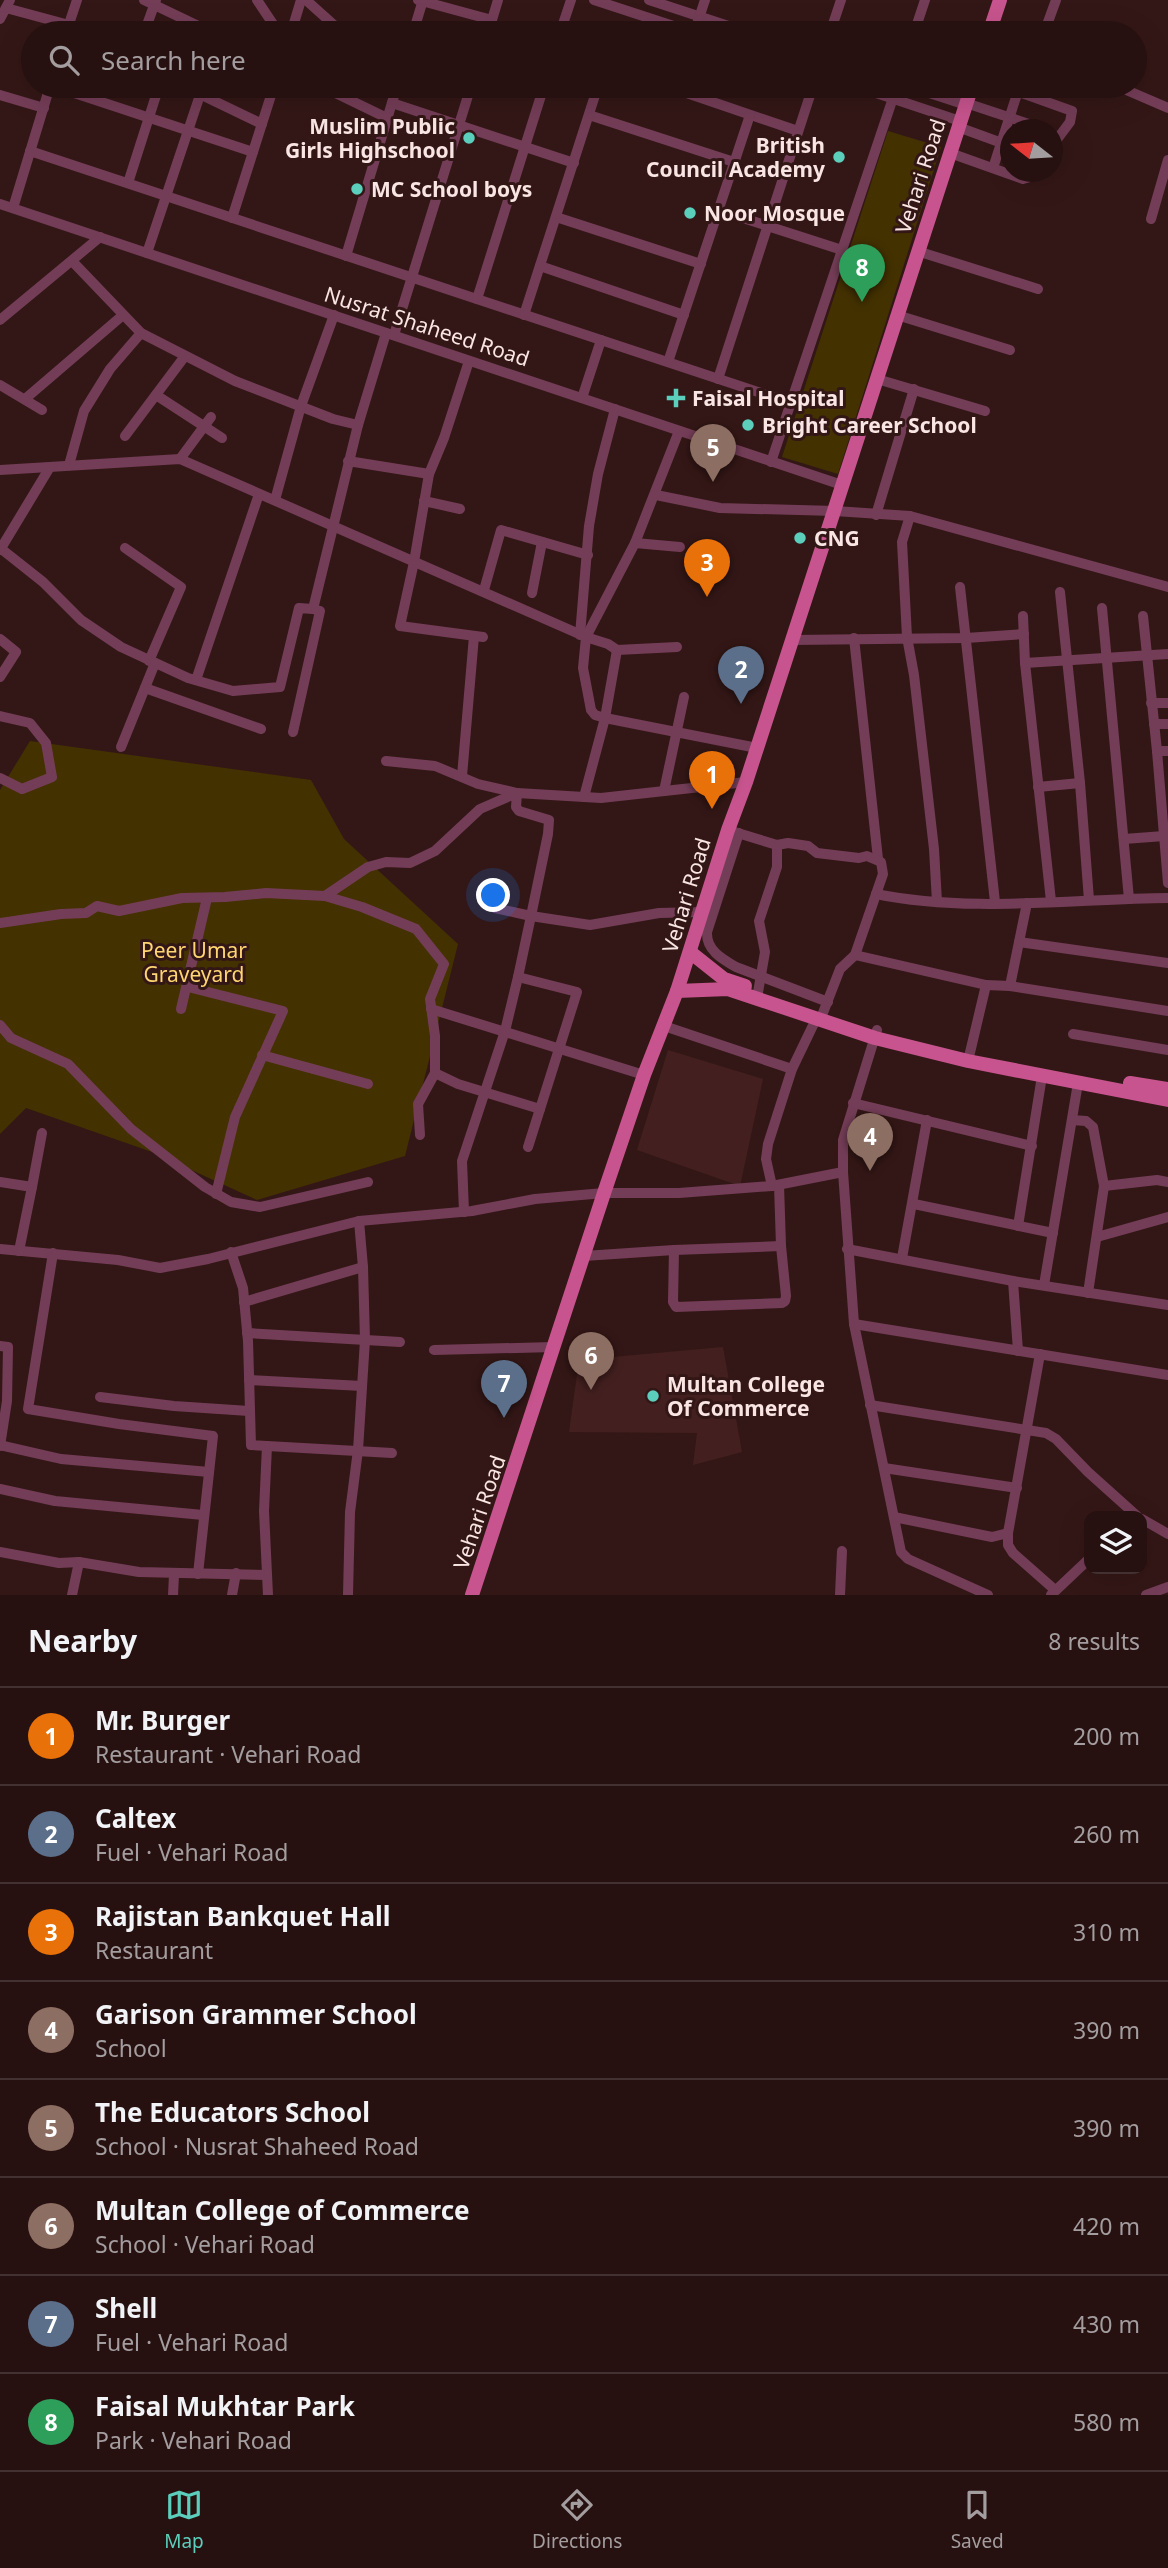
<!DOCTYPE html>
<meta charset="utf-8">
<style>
body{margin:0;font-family:"Noto Sans",sans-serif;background:#2e1a19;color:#f1f3f6}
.controls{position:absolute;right:21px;bottom:21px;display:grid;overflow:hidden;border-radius:14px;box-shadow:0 7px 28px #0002}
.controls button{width:63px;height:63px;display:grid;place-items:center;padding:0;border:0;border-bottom:2px solid #423130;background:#261110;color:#f1f3f6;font:35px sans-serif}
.compass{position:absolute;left:1000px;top:119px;width:63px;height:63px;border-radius:50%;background:#261110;box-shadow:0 7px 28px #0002;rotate:287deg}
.you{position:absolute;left:494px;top:896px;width:24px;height:24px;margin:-18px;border:5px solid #fff;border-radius:50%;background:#1a73e8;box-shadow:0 0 0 10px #1a73e833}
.badge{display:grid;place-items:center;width:46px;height:46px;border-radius:50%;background:#5bcebc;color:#fff;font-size:23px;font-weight:700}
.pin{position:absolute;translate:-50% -58px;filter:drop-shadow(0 2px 4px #0008)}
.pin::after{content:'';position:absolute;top:37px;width:24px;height:21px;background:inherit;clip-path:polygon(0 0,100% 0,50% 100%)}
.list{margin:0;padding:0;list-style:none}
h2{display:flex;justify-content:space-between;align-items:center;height:91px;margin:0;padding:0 28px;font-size:30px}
h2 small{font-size:23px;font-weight:400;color:#a49d9f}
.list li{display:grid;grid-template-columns:46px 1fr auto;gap:21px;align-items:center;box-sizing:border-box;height:98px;padding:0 28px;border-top:2px solid #423130}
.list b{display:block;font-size:26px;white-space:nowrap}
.list p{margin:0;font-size:23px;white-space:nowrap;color:#a49d9f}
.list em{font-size:23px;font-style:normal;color:#a49d9f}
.icon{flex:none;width:38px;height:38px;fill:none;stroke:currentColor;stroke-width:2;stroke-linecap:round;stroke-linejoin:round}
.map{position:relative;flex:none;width:1168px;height:1595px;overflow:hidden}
.search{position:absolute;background:#261110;box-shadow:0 7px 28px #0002;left:21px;right:21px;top:21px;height:77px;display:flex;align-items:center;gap:18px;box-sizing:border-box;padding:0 24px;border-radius:38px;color:#a49d9f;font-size:26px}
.sheet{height:875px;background:#261110}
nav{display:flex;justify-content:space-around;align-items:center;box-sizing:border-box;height:98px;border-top:2px solid #423130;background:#261110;font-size:19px;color:#a49d9f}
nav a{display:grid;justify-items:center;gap:4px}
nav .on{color:#5bcebc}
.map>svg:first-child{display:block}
.built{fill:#43201f}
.green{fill:#433100}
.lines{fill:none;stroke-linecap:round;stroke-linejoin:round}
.minor{stroke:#743d57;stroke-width:10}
.major{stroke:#c7548e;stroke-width:14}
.poi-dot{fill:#5bcebc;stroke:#331716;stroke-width:2.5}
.labels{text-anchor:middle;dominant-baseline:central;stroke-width:6;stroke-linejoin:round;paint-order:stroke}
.poi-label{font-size:21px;font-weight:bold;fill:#f9e5e3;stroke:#331716;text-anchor:start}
.street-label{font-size:21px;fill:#f9e5e3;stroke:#331716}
.park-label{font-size:21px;fill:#ffd573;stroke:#331716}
</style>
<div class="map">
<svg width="1168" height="1595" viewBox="0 0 1168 1595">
<rect width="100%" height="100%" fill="#331716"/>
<g class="built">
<polygon points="668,1050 763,1079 740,1186 637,1150"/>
<polygon points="723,1347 742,1452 693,1465 697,1433 569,1432 579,1360"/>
</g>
<g class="green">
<polygon points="888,131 941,147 838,474 782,457"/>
<polygon points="30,741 311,780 344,839 458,944 405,1156 257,1200 152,1152 26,1108 0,1134 0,790"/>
</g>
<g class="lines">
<g class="minor">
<polyline points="144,0 213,33"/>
<polyline points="257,0 279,33"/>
<polyline points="306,0 335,26 351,33"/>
<polyline points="418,0 492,20"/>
<polyline points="594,0 695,33"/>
<polyline points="649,0 750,33"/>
<polyline points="6,8 69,25"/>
<polyline points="0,19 10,0"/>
<polyline points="698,21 705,0"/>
<polyline points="991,25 1008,33"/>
<polyline points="66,33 77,0"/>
<polyline points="144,33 156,0"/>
<polyline points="291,33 301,0"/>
<polyline points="413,33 423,0"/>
<polyline points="488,33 498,0"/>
<polyline points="560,33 571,0"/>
<polyline points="830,33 841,0"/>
<polyline points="914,33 925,0"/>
<polyline points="1044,33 1056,0"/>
<polyline points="53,86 253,152"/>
<polyline points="183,86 262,124"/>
<polyline points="321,86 387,118"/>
<polyline points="666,86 798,131"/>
<polyline points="855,86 960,121"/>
<polyline points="908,86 966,105"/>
<polyline points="1002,86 1072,111 1070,122 1052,146"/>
<polyline points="1117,86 1168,108"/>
<polyline points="0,95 44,108"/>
<polyline points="392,103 574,163"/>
<polyline points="966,103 1047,130"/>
<polyline points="589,115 734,162"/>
<polyline points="958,127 1010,146"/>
<polyline points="30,151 791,403"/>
<polyline points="950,153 1023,179 1030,177 1034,172"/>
<polyline points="993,168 1018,91"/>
<polyline points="128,183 159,86"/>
<polyline points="0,204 842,485"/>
<polyline points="13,208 50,86"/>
<polyline points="718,210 842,250"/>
<polyline points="556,217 701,264"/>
<polyline points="232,218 274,86"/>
<polyline points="1151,219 1168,160"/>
<polyline points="917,251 1038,289"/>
<polyline points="147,253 203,86"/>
<polyline points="346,256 397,86"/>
<polyline points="72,261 141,333 235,381 333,419 358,425 313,609 320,611 293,732"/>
<polyline points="540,266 684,315"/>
<polyline points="477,299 544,86"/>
<polyline points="524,315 598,86"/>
<polyline points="897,315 1010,350"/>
<polyline points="0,320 100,237"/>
<polyline points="394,335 471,86"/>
<polyline points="668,362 750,115"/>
<polyline points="718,379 813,86"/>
<polyline points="877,379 985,411"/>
<polyline points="0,385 42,410"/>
<polyline points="156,395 222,438"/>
<polyline points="582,398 601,340"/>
<polyline points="25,399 123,315"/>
<polyline points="358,425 386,333"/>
<polyline points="679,431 635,543 586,637 583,668 591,710 595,715 605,718 757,748"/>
<polyline points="125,436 185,356"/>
<polyline points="180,459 211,417"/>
<polyline points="348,461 429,474 414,562 400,626 483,637"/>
<polyline points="771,462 897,86"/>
<polyline points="69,465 84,411 110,369 141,333"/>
<polyline points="0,470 180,459 586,637 608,644 617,650 677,647"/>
<polyline points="429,474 444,438 469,361"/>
<polyline points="656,495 720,508 835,511 910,516 1168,587"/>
<polyline points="275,500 301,406 334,315"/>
<polyline points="424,501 460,509"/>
<polyline points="876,515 914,389"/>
<polyline points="910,516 902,542 907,637 914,675 934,849 937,902"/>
<polyline points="635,543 680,547"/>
<polyline points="0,548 43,582 81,620 121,647 188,678 233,691 280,687 299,608 313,609"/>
<polyline points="125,548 181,587 149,661"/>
<polyline points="0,550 50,467"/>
<polyline points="960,587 995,902"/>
<polyline points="484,590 501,530 588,555"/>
<polyline points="1060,592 1080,783 1089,900"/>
<polyline points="532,593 542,542"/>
<polyline points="1102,608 1129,899"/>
<polyline points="1023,616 1025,663 1051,901"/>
<polyline points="1143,616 1157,751 1168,751"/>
<polyline points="580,635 589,526 598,474 615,409"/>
<polyline points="854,638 878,859"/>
<polyline points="0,639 16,652 0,677"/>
<polyline points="792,640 966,638 1024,634"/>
<polyline points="1025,663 1168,654"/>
<polyline points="196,680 259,494"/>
<polyline points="145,688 261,729"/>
<polyline points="1151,703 1168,703"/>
<polyline points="0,716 30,723 46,743 52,777 22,789 0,778"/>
<polyline points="1154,724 1168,724"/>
<polyline points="121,747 155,663"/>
<polyline points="1157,751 1168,883"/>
<polyline points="386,761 435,766 478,784 517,793 601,798 746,782"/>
<polyline points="462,776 474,636"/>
<polyline points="1038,787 1080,783"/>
<polyline points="664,791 684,697"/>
<polyline points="584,797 605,718 617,650"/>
<polyline points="728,830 777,845 788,843 808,846 817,853 859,858 867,856 881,862 883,874 855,955 840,969 821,1018"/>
<path d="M739,833L707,932C706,950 722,959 736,967L828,1002"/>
<polyline points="1124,839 1164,836"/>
<path d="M876,894C968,913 1074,899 1168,898"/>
<polyline points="325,896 362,907 416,929 444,964 430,999 435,1036 435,1073 418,1104 420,1135"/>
<polyline points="0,923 61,914 86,913 97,906 119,911 182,898 225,897 266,893 325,896 368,867 386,862 410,863 435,851 480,809 517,793 516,807 519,811 549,820 548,834 531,916 495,908"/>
<polyline points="1019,942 1168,963"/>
<polyline points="855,955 986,985 1010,986 1168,1011"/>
<polyline points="1010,986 1027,903"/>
<polyline points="188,987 283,1011 235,1117 216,1194"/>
<polyline points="757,998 765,952 759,921 777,867 777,845"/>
<polyline points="181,1009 207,898"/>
<polyline points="431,1009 644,1075"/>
<polyline points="0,1025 11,1038 68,1064 131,1129 205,1187 231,1202 260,1207 368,1182"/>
<polyline points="664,1026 792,1069"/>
<polyline points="877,1030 843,1140 843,1172 854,1324 901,1552 908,1559 988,1595"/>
<polyline points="1073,1034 1168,1050"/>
<polyline points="262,1055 368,1084"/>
<polyline points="968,1061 986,985"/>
<polyline points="435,1073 458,1084 540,1109"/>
<polyline points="853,1103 1032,1146"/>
<polyline points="1072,1120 1086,1121 1093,1127 1104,1186 1088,1293"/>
<polyline points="528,1147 577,992 518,977 531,916 590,925 659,913 702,912"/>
<polyline points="0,1182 32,1187 42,1133"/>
<polyline points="772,1186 766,1159 768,1144 792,1069 817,1017"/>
<polyline points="1104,1186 1157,1180 1168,1182"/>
<polyline points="914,1204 1053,1233"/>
<polyline points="464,1212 462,1161 505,1031 518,977"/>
<polyline points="1018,1226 1042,1076"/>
<polyline points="1097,1237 1168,1217"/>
<polyline points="0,1249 118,1260 160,1268 208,1259 359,1221 472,1211 535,1199 604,1193 679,1193 772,1186 843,1172"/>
<polyline points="847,1249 1013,1281 1168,1305"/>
<polyline points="674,1250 673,1302 676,1307 782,1303 785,1301 786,1296 781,1246 779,1185"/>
<polyline points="19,1251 32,1187"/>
<polyline points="231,1252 243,1288 248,1341 251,1445 392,1453"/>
<polyline points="53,1253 28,1409 119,1424 213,1436 198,1574"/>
<polyline points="584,1256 674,1250 781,1246"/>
<polyline points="902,1258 927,1120"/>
<polyline points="1013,1281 1018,1351"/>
<polyline points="1044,1285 1078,1083"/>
<polyline points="244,1302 363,1267"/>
<polyline points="854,1324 1168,1375"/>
<polyline points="247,1333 400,1342"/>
<polyline points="0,1346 8,1347 7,1401 0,1446"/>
<polyline points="434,1350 553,1347"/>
<polyline points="1040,1354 1008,1533 1008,1545 1013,1553 1055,1590"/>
<polyline points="249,1380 362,1386"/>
<polyline points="100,1397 174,1406 249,1411"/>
<polyline points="870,1405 1046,1433 1056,1439 1088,1472 1137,1516"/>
<polyline points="0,1445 61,1459 209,1472"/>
<polyline points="267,1446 264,1511 268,1595"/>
<polyline points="884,1468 1017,1488"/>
<polyline points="0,1489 55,1501 203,1515"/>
<polyline points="894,1517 992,1537 1008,1533"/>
<polyline points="1142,1519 1168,1534"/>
<polyline points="0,1552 59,1563 79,1562 139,1572 267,1575"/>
<polyline points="72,1595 79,1562"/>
<polyline points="173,1595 174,1575"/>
<polyline points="232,1595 236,1573"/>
<polyline points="348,1595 350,1512 358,1450 365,1340 363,1267 359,1221"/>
<polyline points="840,1595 842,1551"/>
<polyline points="1051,1595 1089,1559"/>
<polyline points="1146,1595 1168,1587"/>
</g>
<g class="major">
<polyline points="989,33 1000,0"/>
<polyline points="690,952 724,979 745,986"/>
<polyline points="677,991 728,989 875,1038 968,1061 1168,1100"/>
<polyline points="1130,1083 1168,1089"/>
<polyline points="472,1595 604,1193 644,1075 677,991 728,830 746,782 972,86"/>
</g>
</g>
<g class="poi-dot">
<circle cx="469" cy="138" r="7"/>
<circle cx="839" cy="157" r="7"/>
<circle cx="357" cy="189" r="7"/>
<circle cx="690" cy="213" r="7"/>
<path d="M672.5 387.5h7v7h7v7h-7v7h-7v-7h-7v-7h7z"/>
<circle cx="748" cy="425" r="7"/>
<circle cx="800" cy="538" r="7"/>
<circle cx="653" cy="1396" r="7"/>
</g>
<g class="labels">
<g class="poi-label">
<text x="455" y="126" text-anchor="end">Muslim Public<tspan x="455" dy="24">Girls Highschool</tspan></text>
<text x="825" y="145" text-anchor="end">British<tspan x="825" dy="24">Council Academy</tspan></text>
<text x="371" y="189">MC School boys</text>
<text x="704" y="213">Noor Mosque</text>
<text x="692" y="398">Faisal Hospital</text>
<text x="762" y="425">Bright Career School</text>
<text x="814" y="538">CNG</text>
<text x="667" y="1384">Multan College<tspan x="667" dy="24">Of Commerce</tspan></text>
</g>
<g class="street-label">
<text transform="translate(920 176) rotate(-72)">Vehari Road</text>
<text transform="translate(427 326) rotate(18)">Nusrat Shaheed Road</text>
<text transform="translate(686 895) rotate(-73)">Vehari Road</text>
<text transform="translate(479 1512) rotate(-71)">Vehari Road</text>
</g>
<g class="park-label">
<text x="194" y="950">Peer Umar<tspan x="194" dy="24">Graveyard</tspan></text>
</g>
</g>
</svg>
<div class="controls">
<button><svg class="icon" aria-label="layers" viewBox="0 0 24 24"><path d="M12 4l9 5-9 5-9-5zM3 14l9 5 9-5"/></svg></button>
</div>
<svg class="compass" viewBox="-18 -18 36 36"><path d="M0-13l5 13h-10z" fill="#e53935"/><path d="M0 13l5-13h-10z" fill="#a49d9f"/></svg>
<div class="you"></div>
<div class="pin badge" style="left:712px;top:809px;background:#e8710a">1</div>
<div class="pin badge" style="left:741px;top:704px;background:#5c6f8a">2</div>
<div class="pin badge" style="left:707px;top:597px;background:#e8710a">3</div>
<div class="pin badge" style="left:870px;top:1171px;background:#8d6e63">4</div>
<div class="pin badge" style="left:713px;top:482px;background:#8d6e63">5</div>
<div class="pin badge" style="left:591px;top:1390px;background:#8d6e63">6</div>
<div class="pin badge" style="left:504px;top:1418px;background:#5c6f8a">7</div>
<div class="pin badge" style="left:862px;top:302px;background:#2e9e5b">8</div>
<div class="search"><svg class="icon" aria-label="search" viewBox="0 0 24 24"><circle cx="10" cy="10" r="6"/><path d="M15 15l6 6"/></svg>Search here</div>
</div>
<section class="sheet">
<h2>Nearby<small>8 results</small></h2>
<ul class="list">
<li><span class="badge" style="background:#e8710a">1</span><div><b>Mr. Burger</b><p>Restaurant · Vehari Road</p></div><em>200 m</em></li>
<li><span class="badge" style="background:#5c6f8a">2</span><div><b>Caltex</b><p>Fuel · Vehari Road</p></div><em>260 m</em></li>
<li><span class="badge" style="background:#e8710a">3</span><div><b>Rajistan Bankquet Hall</b><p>Restaurant</p></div><em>310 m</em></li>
<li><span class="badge" style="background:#8d6e63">4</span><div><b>Garison Grammer School</b><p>School</p></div><em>390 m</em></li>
<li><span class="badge" style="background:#8d6e63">5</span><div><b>The Educators School</b><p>School · Nusrat Shaheed Road</p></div><em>390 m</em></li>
<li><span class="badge" style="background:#8d6e63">6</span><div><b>Multan College of Commerce</b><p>School · Vehari Road</p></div><em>420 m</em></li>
<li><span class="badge" style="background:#5c6f8a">7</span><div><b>Shell</b><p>Fuel · Vehari Road</p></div><em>430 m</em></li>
<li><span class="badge" style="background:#2e9e5b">8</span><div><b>Faisal Mukhtar Park</b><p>Park · Vehari Road</p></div><em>580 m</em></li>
</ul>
</section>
<nav>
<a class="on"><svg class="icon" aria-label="map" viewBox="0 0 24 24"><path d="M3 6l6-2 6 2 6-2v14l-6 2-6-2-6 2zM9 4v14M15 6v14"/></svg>Map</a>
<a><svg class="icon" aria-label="directions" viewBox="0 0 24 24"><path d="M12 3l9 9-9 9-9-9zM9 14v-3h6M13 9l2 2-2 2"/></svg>Directions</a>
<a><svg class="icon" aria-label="saved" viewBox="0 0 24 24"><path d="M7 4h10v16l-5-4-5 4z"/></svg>Saved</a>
</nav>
